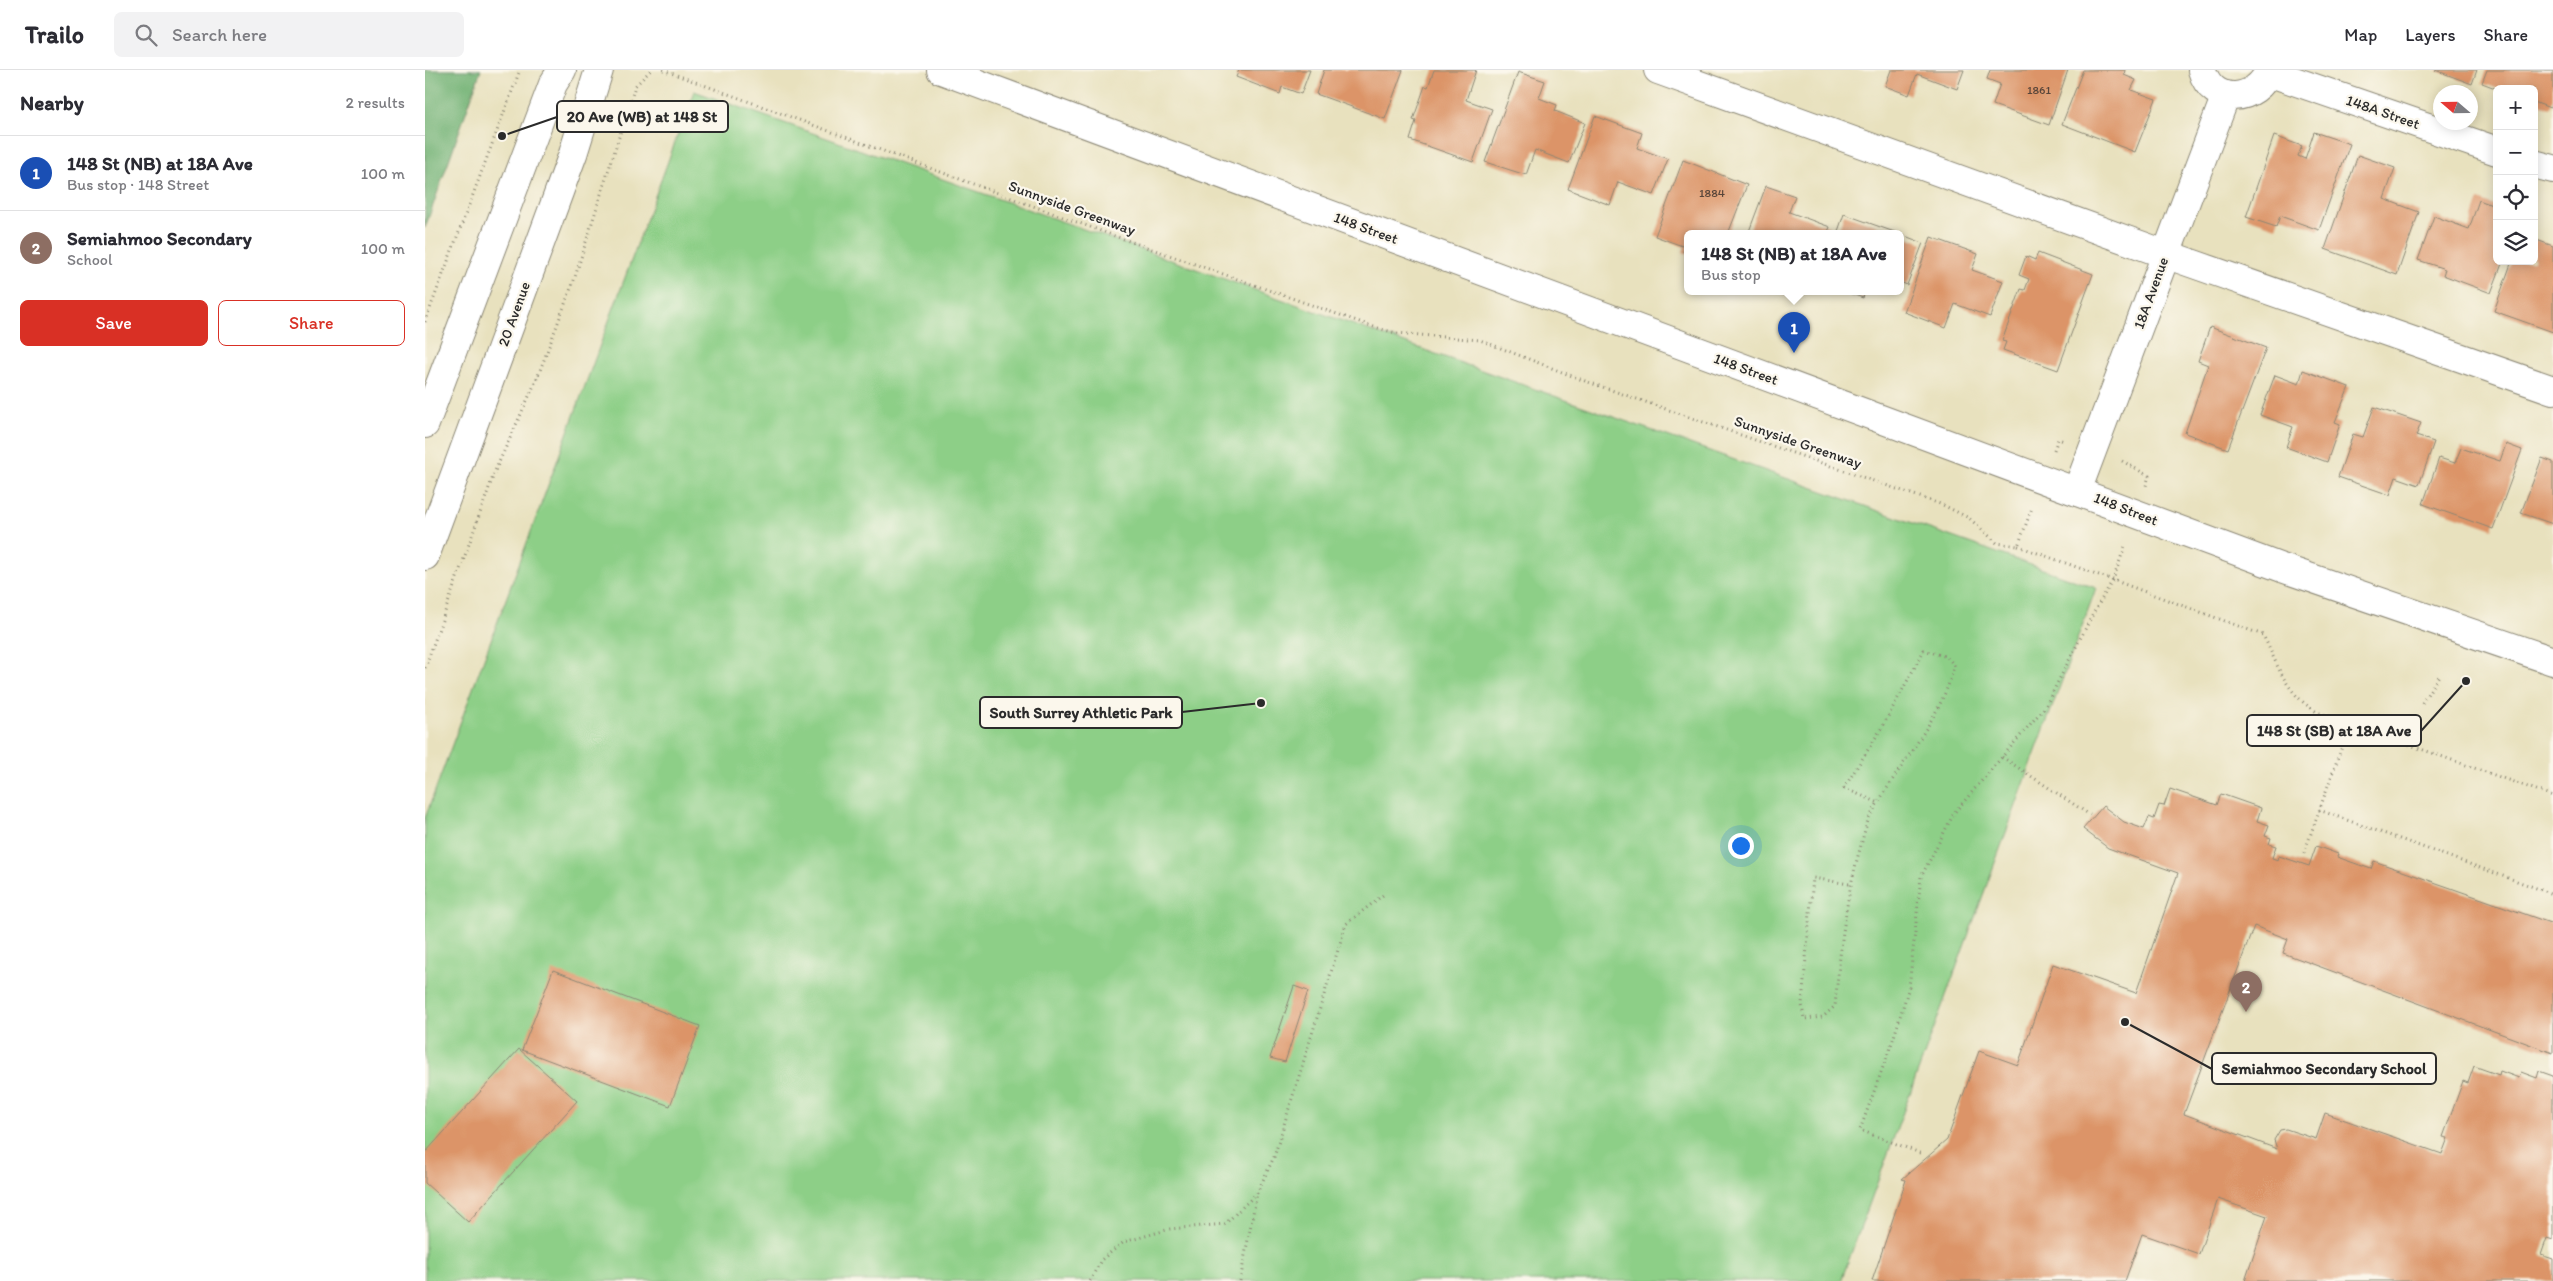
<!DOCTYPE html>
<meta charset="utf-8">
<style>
body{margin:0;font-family:Itim,sans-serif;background:#f2f2f3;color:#2b2b33}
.controls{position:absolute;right:15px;top:15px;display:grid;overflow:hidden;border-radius:8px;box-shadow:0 2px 12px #0003}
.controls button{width:45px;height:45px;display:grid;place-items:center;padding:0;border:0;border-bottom:1px solid #e1e1e2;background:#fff;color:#2b2b33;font:25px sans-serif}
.compass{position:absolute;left:2008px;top:15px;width:45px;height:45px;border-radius:50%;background:#fff;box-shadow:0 2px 12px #0003;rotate:290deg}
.you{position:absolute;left:1315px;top:775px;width:18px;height:18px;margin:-12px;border:4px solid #fff;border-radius:50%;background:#1a73e8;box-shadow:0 0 0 8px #1a73e833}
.badge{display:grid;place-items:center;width:32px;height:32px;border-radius:50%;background:#d93025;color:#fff;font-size:16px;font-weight:700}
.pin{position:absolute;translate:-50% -41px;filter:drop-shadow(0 1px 2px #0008)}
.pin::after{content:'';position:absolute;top:26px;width:18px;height:15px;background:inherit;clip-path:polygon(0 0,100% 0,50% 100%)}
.popup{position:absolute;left:1259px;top:160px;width:220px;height:65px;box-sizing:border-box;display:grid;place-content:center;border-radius:8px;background:#fff;filter:drop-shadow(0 1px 4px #0005);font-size:16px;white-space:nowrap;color:#7c7c81}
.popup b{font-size:19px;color:#2b2b33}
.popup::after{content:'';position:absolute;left:50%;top:100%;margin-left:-10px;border:10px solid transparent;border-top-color:#fff}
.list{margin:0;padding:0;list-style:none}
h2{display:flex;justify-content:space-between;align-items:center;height:65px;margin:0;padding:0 20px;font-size:21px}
h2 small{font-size:16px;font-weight:400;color:#7c7c81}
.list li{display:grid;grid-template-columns:32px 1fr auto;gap:15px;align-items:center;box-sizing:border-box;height:75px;padding:0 20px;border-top:1px solid #e1e1e2}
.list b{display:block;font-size:19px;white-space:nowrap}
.list p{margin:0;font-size:16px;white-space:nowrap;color:#7c7c81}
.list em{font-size:16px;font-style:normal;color:#7c7c81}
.actions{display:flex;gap:10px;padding:15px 20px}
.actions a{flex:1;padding:11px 0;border:1px solid #d93025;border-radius:8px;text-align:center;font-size:18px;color:#d93025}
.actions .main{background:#d93025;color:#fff}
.icon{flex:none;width:28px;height:28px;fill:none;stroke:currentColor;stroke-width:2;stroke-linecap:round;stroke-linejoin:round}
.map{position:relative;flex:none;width:2128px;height:1211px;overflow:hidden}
header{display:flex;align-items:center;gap:30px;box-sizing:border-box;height:70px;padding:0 25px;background:#fff;border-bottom:1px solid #e1e1e2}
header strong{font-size:24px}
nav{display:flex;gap:28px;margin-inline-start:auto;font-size:18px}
.search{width:350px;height:45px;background:#f2f2f3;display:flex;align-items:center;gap:12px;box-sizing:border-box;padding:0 18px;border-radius:8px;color:#7c7c81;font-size:19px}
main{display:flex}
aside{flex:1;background:#fff}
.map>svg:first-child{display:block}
.green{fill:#8dcf87;stroke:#5c7d59}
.forest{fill:#72b274;stroke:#4e6e50}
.building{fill:#dc9468}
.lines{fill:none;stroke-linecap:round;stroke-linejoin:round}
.minor-casing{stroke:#8a8674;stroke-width:30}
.major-casing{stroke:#8a8674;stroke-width:30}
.path{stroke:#8a8674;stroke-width:3;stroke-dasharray:1 4;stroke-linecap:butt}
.minor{stroke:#fff;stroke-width:28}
.major{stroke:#fff;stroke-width:28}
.labels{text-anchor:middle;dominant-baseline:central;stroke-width:4.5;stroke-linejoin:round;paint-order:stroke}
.number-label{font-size:12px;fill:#57453a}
.street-label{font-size:15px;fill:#2b2b2b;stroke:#fbf7ec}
.leader{fill:none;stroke:#2b2b2b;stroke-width:2}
.callout-dot{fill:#2b2b2b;stroke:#fbf7ec;stroke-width:2}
.callout{fill:#fbf7ec;stroke:#2b2b2b;stroke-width:2}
.callout-label{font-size:16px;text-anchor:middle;font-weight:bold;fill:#2b2b2b}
</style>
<header>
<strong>Trailo</strong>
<div class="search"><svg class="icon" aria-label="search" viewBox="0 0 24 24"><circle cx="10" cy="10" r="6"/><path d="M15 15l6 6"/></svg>Search here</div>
<nav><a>Map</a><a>Layers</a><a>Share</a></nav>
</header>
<main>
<aside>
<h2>Nearby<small>2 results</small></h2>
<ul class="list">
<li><span class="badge" style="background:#1a4fb4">1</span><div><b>148 St (NB) at 18A Ave</b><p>Bus stop · 148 Street</p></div><em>100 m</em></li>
<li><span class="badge" style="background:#8d6e63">2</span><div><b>Semiahmoo Secondary</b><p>School</p></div><em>100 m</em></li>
</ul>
<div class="actions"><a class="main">Save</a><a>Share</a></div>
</aside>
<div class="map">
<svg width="2128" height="1211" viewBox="0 0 2128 1211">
<rect width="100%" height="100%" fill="#fbf7ec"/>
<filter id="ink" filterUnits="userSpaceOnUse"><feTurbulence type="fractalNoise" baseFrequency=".02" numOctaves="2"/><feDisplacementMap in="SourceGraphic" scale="10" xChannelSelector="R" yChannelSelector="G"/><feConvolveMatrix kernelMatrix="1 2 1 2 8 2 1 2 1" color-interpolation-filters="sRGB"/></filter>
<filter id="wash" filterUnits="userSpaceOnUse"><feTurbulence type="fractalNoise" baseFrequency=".0096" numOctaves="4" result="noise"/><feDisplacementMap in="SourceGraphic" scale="20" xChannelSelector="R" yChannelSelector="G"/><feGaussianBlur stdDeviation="1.12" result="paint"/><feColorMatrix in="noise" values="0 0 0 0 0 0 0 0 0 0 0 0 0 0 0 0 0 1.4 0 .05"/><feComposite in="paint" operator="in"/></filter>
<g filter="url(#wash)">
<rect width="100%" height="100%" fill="#e8e1be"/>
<polygon class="green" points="269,21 1671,518 1416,1211 0,1211 0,748"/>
<polygon class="forest" points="0,0 56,0 0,158"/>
<g id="blocks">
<g class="building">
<polygon points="814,0 885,0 876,24 857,17 855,24 811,7"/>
<polygon points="899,0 978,0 960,49 891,24"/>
<polygon points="1009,0 1051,0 1041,30 1067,39 1048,92 985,70 991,51 988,50 1000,16 1003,17"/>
<polygon points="1466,0 1539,0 1532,19 1492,4 1484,25 1460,16"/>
<polygon points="1565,0 1643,0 1624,55 1568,35 1575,14 1562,9"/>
<polygon points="1658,0 1700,0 1699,5 1711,10 1706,20 1731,29 1710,82 1637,54"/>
<polygon points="2010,0 2052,0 2047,14"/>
<polygon points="2062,0 2128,0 2128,29 2125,38 2109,32 2109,19 2073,19 2057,13"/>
<polygon points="1093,2 1120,11 1114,28 1132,35 1130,41 1160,53 1144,93 1110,80 1101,105 1060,92"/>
<polygon points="1170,46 1217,63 1212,78 1243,89 1229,125 1193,112 1185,135 1143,119"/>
<polygon points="1889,62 1925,74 1894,160 1855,146 1851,157 1821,147 1849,66 1877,76 1873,86 1880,89"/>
<polygon points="1933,85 1970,98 1959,129 1994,142 1972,205 1900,179"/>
<polygon points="1258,90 1322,115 1303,164 1263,164 1263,184 1258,182 1260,177 1230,166"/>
<polygon points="1341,116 1370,126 1364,142 1405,157 1402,164 1323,164"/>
<polygon points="2054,130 2072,137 2072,191 2078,191 2066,223 2018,205 2020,199 1993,190 2009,146 2044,159"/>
<polygon points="1419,144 1475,164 1412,164"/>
<polygon points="1475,164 1498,173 1482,215 1475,212"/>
<polygon points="1506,167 1553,184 1547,200 1578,211 1565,247 1530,234 1521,258 1479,242"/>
<polygon points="2109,169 2128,176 2128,262 2069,241 2087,191 2109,191"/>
<polygon points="1613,183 1668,204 1633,300 1578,280 1581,272 1577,271 1596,219 1600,220 1604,209 1594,205 1601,186 1610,190"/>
<polygon points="1421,222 1440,222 1438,228"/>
<polygon points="1785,257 1841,278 1803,379 1760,363 1783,295 1773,291"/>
<polygon points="1878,300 1924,317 1910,352 1915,354 1902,392 1861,377 1868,357 1835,345 1850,305 1874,314"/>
<polygon points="1949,337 1996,353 1991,366 2009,372 1994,415 1971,407 1965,425 1913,407 1928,364 1938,367"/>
<polygon points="2081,374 2097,380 2068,459 1998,434 2014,388 2030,393 2036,378 2075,391"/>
<polygon points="2117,388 2128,392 2128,454 2096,443"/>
<polygon points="1745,719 1792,735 1796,724 1836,738 1832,751 1844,755 1840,766 1846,768 1844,774 1851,776 1847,788 1853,790 1854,786 1884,796 1891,776 1913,784 1912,787 1946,799 1949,791 2128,854 2128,983 1858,883 1863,869 1829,856 1759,1044 1852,1079 1849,1070 1855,1060 1861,1059 1891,1069 1900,1043 2017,1084 2023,1068 2018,1067 2038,1011 2043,1013 2049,996 2074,1005 2075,1001 2094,1008 2096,1002 2112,1008 2114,1001 2128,1006 2128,1170 2122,1168 2116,1185 2128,1189 2128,1211 1820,1211 1842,1146 1793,1129 1774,1184 1717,1164 1700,1211 1447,1211 1481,1110 1477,1109 1522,1070 1554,981 1593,995 1628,894 1711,923 1753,803 1683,778 1658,759 1678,736 1699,752 1719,759 1724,747 1729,749 1734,735 1739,736"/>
<polygon points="128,900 275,956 245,1036 97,980"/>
<polygon points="869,916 883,921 860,992 845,988"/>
<polygon points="94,979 152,1031 43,1152 0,1113 0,1083"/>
</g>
</g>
</g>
<g filter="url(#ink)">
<use href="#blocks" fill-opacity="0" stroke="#8a8674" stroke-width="1"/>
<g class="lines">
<g class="minor-casing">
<g id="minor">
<polyline points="1233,0 1740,184 2128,320"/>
<path d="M1777,0C1787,36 1832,33 1844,0"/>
<polyline points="1843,2 2072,81"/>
<polyline points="2109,94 2128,99"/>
<polyline points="0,354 128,14 137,0"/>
<polyline points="1652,421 1801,25"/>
<polyline points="0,486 148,84 174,0"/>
</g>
</g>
<g class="major-casing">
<polyline id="major" points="516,0 1857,498 2128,591"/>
</g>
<g class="path">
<polyline points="238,0 687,165 949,257 971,263 1055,270 1160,311 1518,435 1544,448 1572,473 1593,476 1607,438"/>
<polyline points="0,252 95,0"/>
<polyline points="1629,380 1633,369 1639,371"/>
<polyline points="1697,391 1724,406 1721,416"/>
<polyline points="1593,476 1688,510 1701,473"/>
<polyline points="0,598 70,401 111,311 149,210 210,16 226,0"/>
<polyline points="1997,633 2015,604"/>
<polyline points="1577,687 1665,745"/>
<polyline points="1894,740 2128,824"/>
<polyline points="1879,783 1925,654"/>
<path d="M1424,814L1388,808L1377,934L1379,949L1398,947L1410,936C1415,883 1420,830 1435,779C1438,769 1440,756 1445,747C1469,701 1520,644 1529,595L1522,587L1499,580L1459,654L1419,718L1454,733"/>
<path d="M1495,1083L1435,1060L1469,967L1484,917L1496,807L1529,743L1620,637L1669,542L1688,510L1838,565C1854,597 1860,623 1892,642L2128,726"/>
<polyline points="665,1211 676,1190 699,1172 745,1159 800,1154 832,1123 849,1087 921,854 958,825"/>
<polyline points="815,1211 832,1123"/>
</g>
<use href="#minor" class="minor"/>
<use href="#major" class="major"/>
</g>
</g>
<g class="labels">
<g class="number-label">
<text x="1614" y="20">1861</text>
<text x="1287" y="123">1884</text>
</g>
<g class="street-label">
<text transform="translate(1958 42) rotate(19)">148A Street</text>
<text transform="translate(647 138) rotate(20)">Sunnyside Greenway</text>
<text transform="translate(941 158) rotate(20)">148 Street</text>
<text transform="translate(1726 223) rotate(-70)">18A Avenue</text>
<text transform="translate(89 244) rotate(-70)">20 Avenue</text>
<text transform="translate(1321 299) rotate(20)">148 Street</text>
<text transform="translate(1373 372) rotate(19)">Sunnyside Greenway</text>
<text transform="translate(1701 439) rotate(21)">148 Street</text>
</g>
</g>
<path class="leader" d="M77 66L132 47M836 633L757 642M2041 611L1996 661M1700 952L1787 999"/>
<g class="callout-dot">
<circle cx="77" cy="66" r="5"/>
<circle cx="836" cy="633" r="5"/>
<circle cx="2041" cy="611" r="5"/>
<circle cx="1700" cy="952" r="5"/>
</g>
<g class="callout">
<rect x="132" y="31" width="171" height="31" rx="5"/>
<rect x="555" y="627" width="202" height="31" rx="5"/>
<rect x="1822" y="645" width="174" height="31" rx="5"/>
<rect x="1787" y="983" width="224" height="31" rx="5"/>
</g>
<g class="callout-label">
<text x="217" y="52">20 Ave (WB) at 148 St</text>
<text x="656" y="648">South Surrey Athletic Park</text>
<text x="1909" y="666">148 St (SB) at 18A Ave</text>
<text x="1899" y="1004">Semiahmoo Secondary School</text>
</g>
</svg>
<div class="controls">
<button>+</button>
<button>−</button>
<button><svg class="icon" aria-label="locate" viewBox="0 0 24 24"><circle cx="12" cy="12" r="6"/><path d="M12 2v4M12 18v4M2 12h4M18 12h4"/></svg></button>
<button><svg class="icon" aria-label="layers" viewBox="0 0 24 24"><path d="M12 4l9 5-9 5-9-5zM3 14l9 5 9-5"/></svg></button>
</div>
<svg class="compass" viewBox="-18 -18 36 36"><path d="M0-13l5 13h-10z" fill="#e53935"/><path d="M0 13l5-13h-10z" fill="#7c7c81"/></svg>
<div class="you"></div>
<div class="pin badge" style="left:1369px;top:283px;background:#1a4fb4">1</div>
<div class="popup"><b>148 St (NB) at 18A Ave</b>Bus stop</div>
<div class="pin badge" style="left:1821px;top:942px;background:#8d6e63">2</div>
</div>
</main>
